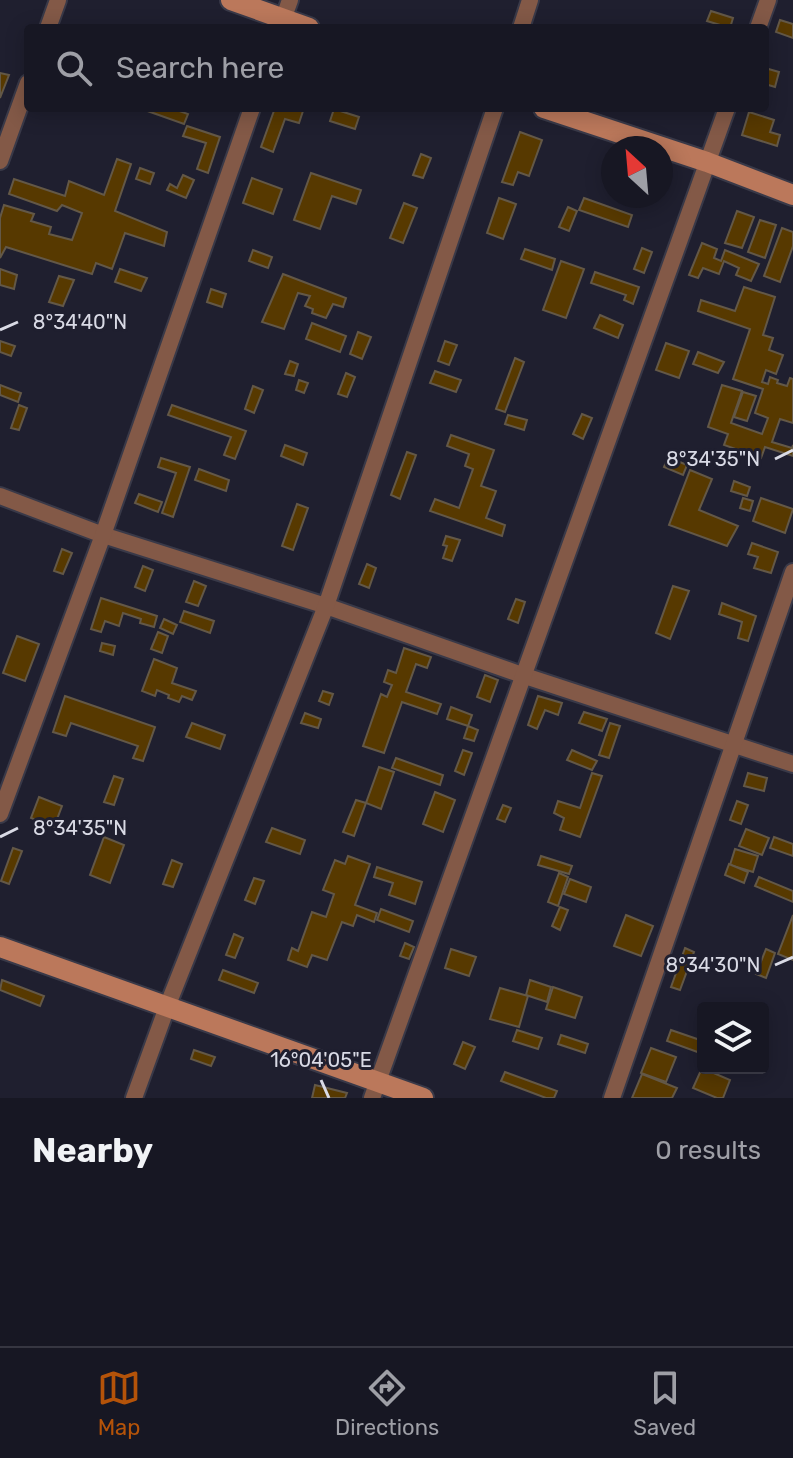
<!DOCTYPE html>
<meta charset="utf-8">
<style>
body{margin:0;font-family:Rubik,sans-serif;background:#20202b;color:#f1f3f6}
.controls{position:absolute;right:24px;bottom:24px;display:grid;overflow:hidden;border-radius:8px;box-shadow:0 4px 20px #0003}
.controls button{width:72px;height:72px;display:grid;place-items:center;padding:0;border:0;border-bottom:2px solid #363641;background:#171723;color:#f1f3f6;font:40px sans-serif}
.compass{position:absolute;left:601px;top:136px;width:72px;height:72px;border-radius:50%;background:#171723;box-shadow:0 4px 20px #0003;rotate:334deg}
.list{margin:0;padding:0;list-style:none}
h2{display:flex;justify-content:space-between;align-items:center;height:104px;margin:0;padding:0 32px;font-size:34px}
h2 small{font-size:26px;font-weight:400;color:#9e9fa6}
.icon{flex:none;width:44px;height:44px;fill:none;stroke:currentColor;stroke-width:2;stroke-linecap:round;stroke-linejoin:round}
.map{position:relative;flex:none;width:793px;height:1098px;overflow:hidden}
.search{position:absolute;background:#171723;box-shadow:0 4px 20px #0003;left:24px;right:24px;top:24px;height:88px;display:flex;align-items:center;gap:20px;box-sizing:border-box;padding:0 28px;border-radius:8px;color:#9e9fa6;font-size:30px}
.sheet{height:248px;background:#171723}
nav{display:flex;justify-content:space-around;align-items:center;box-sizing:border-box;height:112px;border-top:2px solid #363641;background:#171723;font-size:22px;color:#9e9fa6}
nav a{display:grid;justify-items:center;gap:4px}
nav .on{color:#b45309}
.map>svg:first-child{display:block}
.building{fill:#573900;stroke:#635847;stroke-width:2}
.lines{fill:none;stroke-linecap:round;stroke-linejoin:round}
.street-casing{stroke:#393948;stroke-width:20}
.secondary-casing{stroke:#393948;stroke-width:24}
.street{stroke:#835947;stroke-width:16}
.secondary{stroke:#bb785b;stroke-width:20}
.ticks{fill:none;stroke:#d9dae5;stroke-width:3}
.ticks-label{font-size:20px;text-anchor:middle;fill:#d9dae5;stroke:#1f1f2f;stroke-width:6;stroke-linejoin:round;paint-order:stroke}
</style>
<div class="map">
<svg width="793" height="1098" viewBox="0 0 793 1098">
<rect width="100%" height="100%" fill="#1f1f2f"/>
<g class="building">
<polygon points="711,11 733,18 730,28 707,21"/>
<polygon points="780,20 793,24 793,38 776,32"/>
<polygon points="765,68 779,72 775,87 765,84"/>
<polygon points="0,73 9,75 0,98"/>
<polygon points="139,108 171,108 188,114 184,124"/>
<polygon points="275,108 304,108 299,123 285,119 273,152 261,147"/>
<polygon points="334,109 359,117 355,129 330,121"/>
<polygon points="749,112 774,120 770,132 780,135 777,146 742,135"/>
<polygon points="187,126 220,137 208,173 197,169 206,143 183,136"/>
<polygon points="520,132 542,140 529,176 518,172 513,185 502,182"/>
<polygon points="421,154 431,158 423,178 413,175"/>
<polygon points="117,159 131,164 115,211 167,232 164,246 125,233 112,269 96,263 92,274 6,247 0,258 0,218 4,205 34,214 31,221 51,227 49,234 72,240 82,213 62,205 57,211 9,194 14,179 65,196 69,181 104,195"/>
<polygon points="140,168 154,173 150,184 136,179"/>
<polygon points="311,173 361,190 356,204 332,196 320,229 294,220"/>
<polygon points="183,175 194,180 186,198 167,190 170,184 177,188"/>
<polygon points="252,178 282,189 273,214 243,203"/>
<polygon points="499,198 516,204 503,239 487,233"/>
<polygon points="584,198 632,215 628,227 579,210"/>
<polygon points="404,203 417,208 403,243 390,238"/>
<polygon points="568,207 577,211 569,231 559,227"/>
<polygon points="737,211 754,217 742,248 725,243"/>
<polygon points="760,220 776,225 765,258 748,252"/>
<polygon points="782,228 793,232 793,246 780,282 764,276"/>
<polygon points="702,243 717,249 714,258 721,261 725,250 759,264 751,281 736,275 739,268 724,261 719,274 703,268 698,278 689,275"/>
<polygon points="642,248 652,252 644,273 634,269"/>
<polygon points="525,249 555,259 552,270 521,259"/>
<polygon points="253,250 272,257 268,268 249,261"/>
<polygon points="561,261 584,269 566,318 543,310"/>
<polygon points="0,269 17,275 14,289 0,285"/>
<polygon points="120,269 147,278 141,291 115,282"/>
<polygon points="595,272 639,287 633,304 624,300 626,295 591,283"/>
<polygon points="283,274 346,298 343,307 333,304 326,318 312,313 313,309 305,306 310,296 298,293 284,329 262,322"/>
<polygon points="59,276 74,280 63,306 49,302"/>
<polygon points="744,287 775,297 763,335 773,338 769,350 783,355 776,374 766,370 762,382 768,384 770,377 778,380 777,383 787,386 790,378 793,379 793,423 780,419 772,442 792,448 793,445 793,456 765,447 761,458 724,445 728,434 708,427 722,385 742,391 731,423 762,434 768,418 755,413 763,389 733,379 750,329 698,311 701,300 735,311"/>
<polygon points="211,289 226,294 222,307 207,302"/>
<polygon points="600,315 623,325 618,338 594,328"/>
<polygon points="312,323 346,336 340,352 306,339"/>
<polygon points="358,332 371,337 362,359 350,354"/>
<polygon points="0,341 15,346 11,356 0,352"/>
<polygon points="445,341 457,345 449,365 438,361"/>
<polygon points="666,343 689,351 679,378 656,370"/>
<polygon points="698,352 724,362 718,373 693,364"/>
<polygon points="515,358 524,362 505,412 496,409"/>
<polygon points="290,361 298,364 294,376 285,374"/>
<polygon points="435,371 461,380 456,392 430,383"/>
<polygon points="346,373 355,377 347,397 338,394"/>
<polygon points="299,380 308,383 304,393 296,390"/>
<polygon points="0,385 21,393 18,402 0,395"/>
<polygon points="253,386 263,390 254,413 245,409"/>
<polygon points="743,392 756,396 747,421 734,417"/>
<polygon points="19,405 27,408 19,430 11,428"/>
<polygon points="172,405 246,431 235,459 224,455 231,437 168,415"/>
<polygon points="582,414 592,418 583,439 573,434"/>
<polygon points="508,415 527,420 524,430 505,424"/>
<polygon points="451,435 494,450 481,486 496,491 486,518 505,525 502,536 430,511 435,499 459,508 473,469 465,466 469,454 447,446"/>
<polygon points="285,445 307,453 303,465 281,456"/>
<polygon points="407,452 416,455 400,499 391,495"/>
<polygon points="668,457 687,465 683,475 664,467"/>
<polygon points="161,458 190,467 173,517 162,513 176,473 158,467"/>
<polygon points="199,469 229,480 226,491 195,480"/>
<polygon points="690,470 712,479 699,510 738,526 727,546 669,525"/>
<polygon points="734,481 750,487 747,496 731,491"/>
<polygon points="139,494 162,502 158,512 135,503"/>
<polygon points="743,498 753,501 750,511 740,508"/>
<polygon points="761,498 793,509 785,533 753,521"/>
<polygon points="297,504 308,508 293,550 282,546"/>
<polygon points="446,536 460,540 452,561 443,558 447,546 443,545"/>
<polygon points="752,543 778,552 771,573 754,568 758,557 748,554"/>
<polygon points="62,549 72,553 63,574 54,571"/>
<polygon points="367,564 376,568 369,588 359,584"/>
<polygon points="143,566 153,570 145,591 135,587"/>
<polygon points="194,581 206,586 198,606 186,602"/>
<polygon points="673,586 689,591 670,639 656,633"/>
<polygon points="101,598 157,616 154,627 140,623 141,619 123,613 119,626 105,621 101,632 91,629"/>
<polygon points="516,599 525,602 518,623 508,619"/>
<polygon points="722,603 756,616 748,641 738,638 742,622 719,614"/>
<polygon points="184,611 214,621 210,633 180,622"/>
<polygon points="164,619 177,625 173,634 160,628"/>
<polygon points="158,632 168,636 162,653 151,649"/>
<polygon points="17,636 39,644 25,681 3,673"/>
<polygon points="102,643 115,646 113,655 100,651"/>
<polygon points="404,648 431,657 427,668 416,664 406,692 441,704 437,714 402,702 384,753 363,746 381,694 387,697 392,685 384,682 388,670 396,673"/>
<polygon points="154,659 177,668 172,683 196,691 192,700 182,696 179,702 168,698 169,695 157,690 155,696 142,691"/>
<polygon points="485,675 498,680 490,702 477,697"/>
<polygon points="323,691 333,694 329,705 319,701"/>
<polygon points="65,696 155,727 143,761 133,758 138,746 71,723 66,736 53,732"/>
<polygon points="538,696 562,703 558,715 545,710 537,729 528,725"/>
<polygon points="451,707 472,715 468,726 447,719"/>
<polygon points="584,712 607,719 602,731 579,723"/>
<polygon points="305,713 321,719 318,728 301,723"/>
<polygon points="192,723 225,735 220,749 186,737"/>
<polygon points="610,723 620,726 609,758 599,755"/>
<polygon points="468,726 478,730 474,741 464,738"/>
<polygon points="463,750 472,753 464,775 455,771"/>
<polygon points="572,750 597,761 592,770 567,760"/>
<polygon points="396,758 443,775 440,785 392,768"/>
<polygon points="379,767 394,772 381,809 366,803"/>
<polygon points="592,773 602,776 580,837 560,830 564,818 554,813 558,801 580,808"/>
<polygon points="748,773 767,778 764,791 744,786"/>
<polygon points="114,776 123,779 114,805 104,802"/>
<polygon points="435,792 455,800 443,832 423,824"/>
<polygon points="39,797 62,806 54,827 31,818"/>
<polygon points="356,800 366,803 354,836 343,832"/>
<polygon points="737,801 748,805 741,824 730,820"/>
<polygon points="503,805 511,808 505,822 497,819"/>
<polygon points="272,828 305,840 300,854 266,842"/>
<polygon points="746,829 769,838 762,855 739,846"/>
<polygon points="104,837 124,845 110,883 90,875"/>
<polygon points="774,837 793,844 793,856 770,848"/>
<polygon points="13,848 22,851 9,884 1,881"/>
<polygon points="735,849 758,856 753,872 730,865"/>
<polygon points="348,856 370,864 355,905 377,913 374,922 357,915 353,926 342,922 327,960 312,955 307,967 288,960 292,948 298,951 312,912 326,917 334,894 323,890 335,860 345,864"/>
<polygon points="541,856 572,866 569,874 538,865"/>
<polygon points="172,860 182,864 173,887 163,884"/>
<polygon points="729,864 748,872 744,883 725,875"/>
<polygon points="377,867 422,882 415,904 389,895 393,883 374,877"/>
<polygon points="559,873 568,877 558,906 548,902"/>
<polygon points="759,877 793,891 793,902 755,886"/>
<polygon points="254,878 264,881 255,904 245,900"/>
<polygon points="570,879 591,887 586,902 564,894"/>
<polygon points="560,907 568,910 560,930 552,926"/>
<polygon points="381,909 413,921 409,932 377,920"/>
<polygon points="626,915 653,926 641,956 614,946"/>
<polygon points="793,915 793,960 778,954"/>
<polygon points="234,934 243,938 235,958 226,955"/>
<polygon points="405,943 414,947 409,959 400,956"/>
<polygon points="685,948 694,952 680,990 671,987"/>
<polygon points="451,949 476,957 469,976 445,968"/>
<polygon points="766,949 775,953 766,978 756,974"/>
<polygon points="223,970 258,983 254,993 219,980"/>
<polygon points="2,980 44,996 40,1006 0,990"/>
<polygon points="530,980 551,987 547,1002 526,995"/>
<polygon points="553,987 582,997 575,1018 546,1009"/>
<polygon points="500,988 528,996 519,1027 490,1019"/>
<polygon points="517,1030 542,1038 538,1049 513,1041"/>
<polygon points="671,1030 703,1041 703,1054 667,1041"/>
<polygon points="561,1035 588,1044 585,1053 558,1044"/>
<polygon points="463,1042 475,1047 465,1069 454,1064"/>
<polygon points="651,1048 676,1057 666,1082 641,1073"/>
<polygon points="194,1050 215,1057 211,1066 191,1059"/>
<polygon points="702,1068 730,1080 723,1098 717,1098 693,1088"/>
<polygon points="505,1072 557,1091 554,1098 546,1098 501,1081"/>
<polygon points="642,1074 677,1088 672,1098 632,1098"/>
<polygon points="315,1085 347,1093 345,1098 312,1098"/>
</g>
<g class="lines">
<g class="street-casing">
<g id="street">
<polyline points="48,28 58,0"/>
<polyline points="280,28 290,0"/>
<polyline points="521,28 530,0"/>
<polyline points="758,28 768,0"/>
<polyline points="0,161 28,83"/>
<polyline points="0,496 103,535 326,606 522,675 793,764"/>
<polyline points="0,814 103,535 252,108"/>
<polyline points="134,1098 167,1007 326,606 495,108"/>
<polyline points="372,1098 727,108"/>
<polyline points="612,1098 793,572"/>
</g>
</g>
<g class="secondary-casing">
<g id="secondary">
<polyline points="231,0 309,28"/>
<polyline points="544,108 707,162 793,195"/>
<polyline points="0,947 423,1098"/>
</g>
</g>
<use href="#street" class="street"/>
<use href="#secondary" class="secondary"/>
</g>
<path class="ticks" d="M0,330L18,322M775,459L793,450M0,837L18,828M775,965L793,957M321,1080L329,1098"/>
<g class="ticks-label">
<text x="80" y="329">8°34'40"N</text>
<text x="713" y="466">8°34'35"N</text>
<text x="80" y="835">8°34'35"N</text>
<text x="713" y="972">8°34'30"N</text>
<text x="321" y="1067">16°04'05"E</text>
</g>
</svg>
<div class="controls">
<button><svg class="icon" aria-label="layers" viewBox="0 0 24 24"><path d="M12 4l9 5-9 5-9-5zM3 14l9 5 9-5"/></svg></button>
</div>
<svg class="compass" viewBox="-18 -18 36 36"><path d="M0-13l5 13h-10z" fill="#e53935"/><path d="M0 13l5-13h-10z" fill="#9e9fa6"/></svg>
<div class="search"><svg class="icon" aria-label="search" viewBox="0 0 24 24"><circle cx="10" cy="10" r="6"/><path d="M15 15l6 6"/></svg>Search here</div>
</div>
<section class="sheet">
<h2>Nearby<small>0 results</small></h2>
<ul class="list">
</ul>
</section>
<nav>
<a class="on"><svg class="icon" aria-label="map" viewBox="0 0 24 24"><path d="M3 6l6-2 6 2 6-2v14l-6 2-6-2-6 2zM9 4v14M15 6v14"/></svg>Map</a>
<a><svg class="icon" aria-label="directions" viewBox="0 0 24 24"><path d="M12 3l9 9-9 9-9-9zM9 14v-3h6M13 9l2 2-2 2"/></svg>Directions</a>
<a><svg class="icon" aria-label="saved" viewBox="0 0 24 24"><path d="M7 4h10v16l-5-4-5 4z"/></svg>Saved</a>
</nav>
